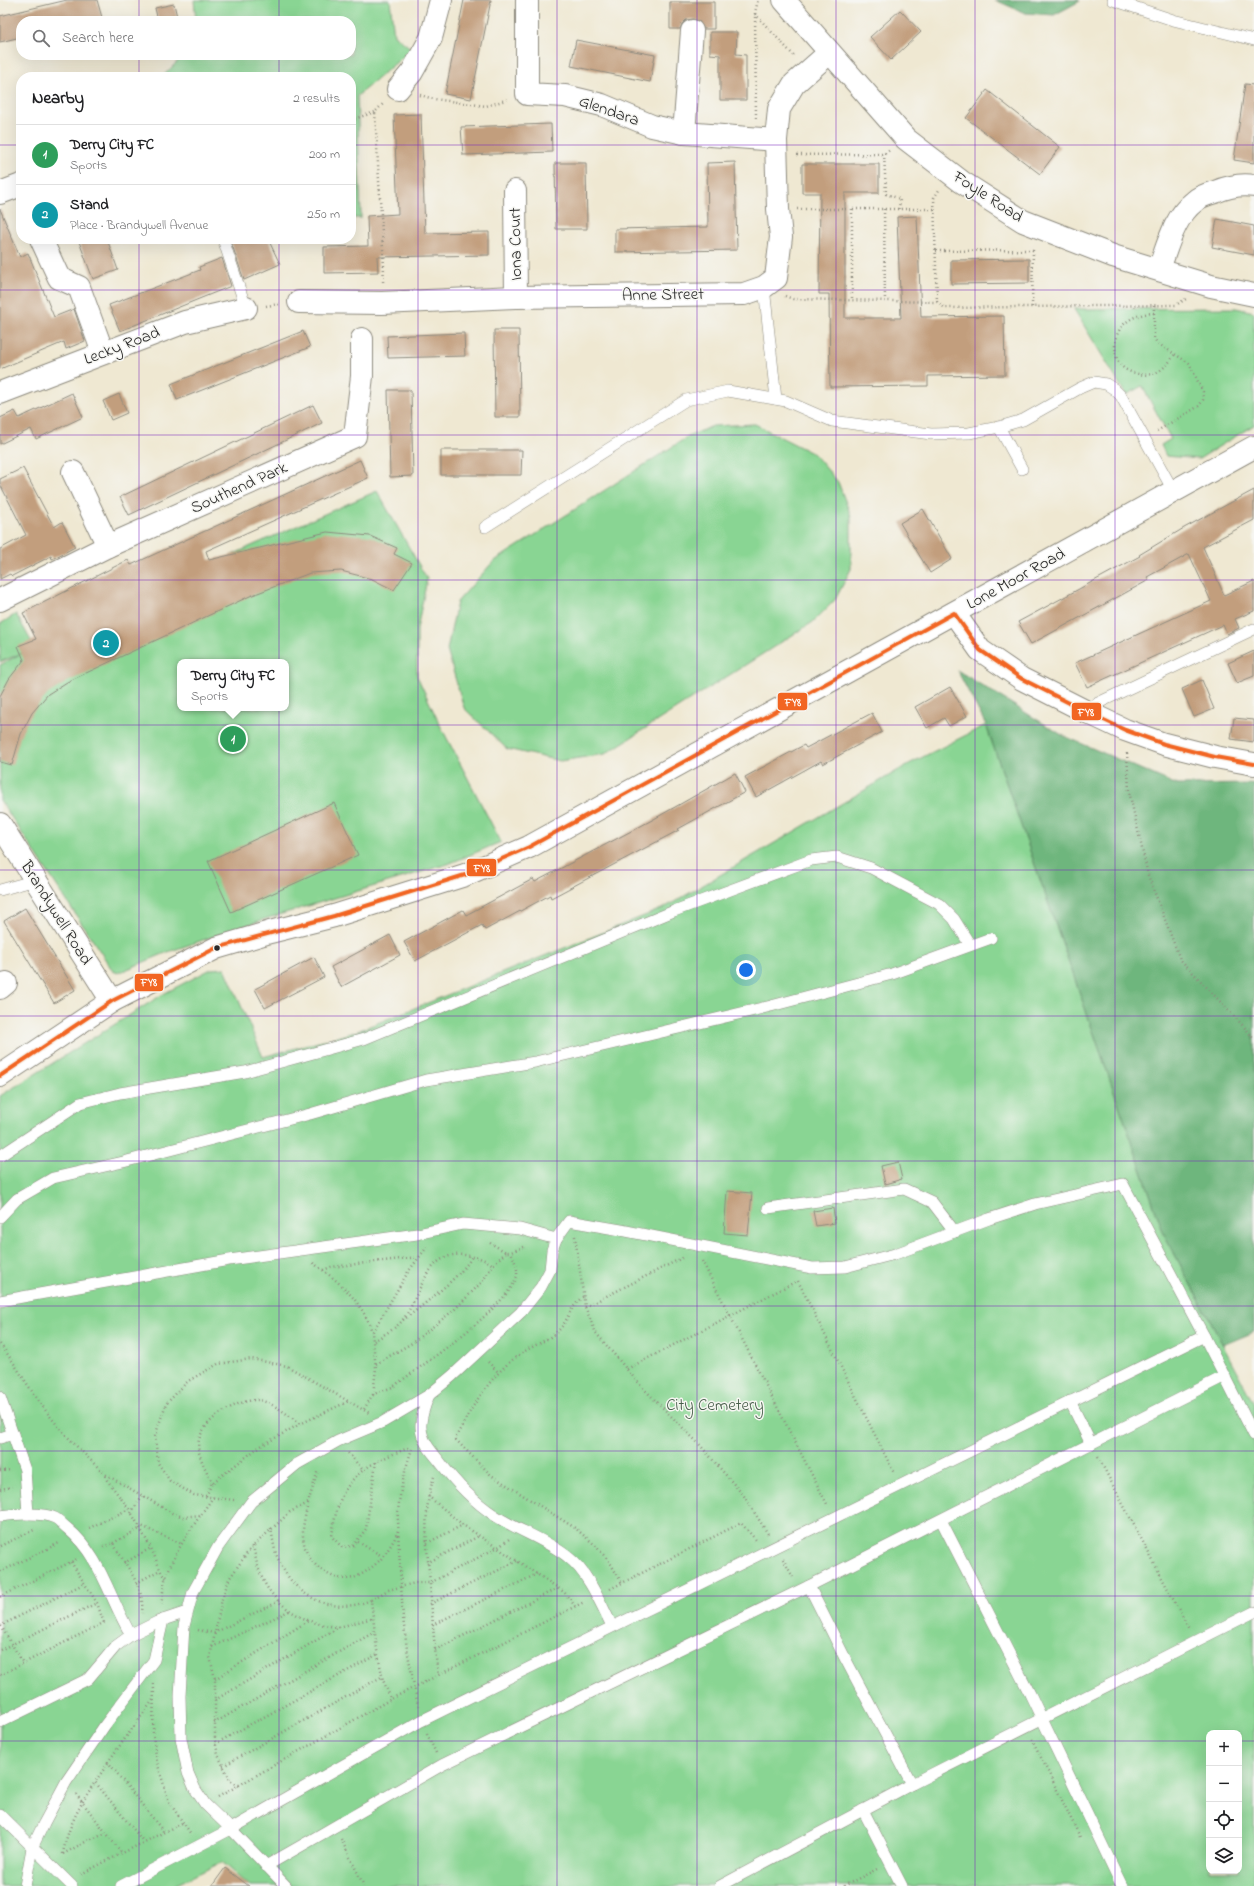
<!DOCTYPE html>
<meta charset="utf-8">
<style>
body{margin:0;font-family:"Indie Flower",sans-serif;background:#f6f6f6;color:#202124}
.controls{position:absolute;right:12px;bottom:12px;display:grid;overflow:hidden;border-radius:8px;box-shadow:0 4px 16px #0002}
.controls button{width:36px;height:36px;display:grid;place-items:center;padding:0;border:0;border-bottom:1px solid #e0e0e0;background:#fff;color:#202124;font:20px sans-serif}
.you{position:absolute;left:746px;top:970px;width:14px;height:14px;margin:-10px;border:3px solid #fff;border-radius:50%;background:#1a73e8;box-shadow:0 0 0 6px #1a73e833}
.badge{display:grid;place-items:center;width:26px;height:26px;border-radius:50%;background:#c8321e;color:#fff;font-size:13px;font-weight:700}
.pin{position:absolute;translate:-50% -50%;border:2px solid #fff;box-shadow:0 1px 4px #0006}
.popup{position:absolute;left:177px;top:659px;width:112px;height:52px;box-sizing:border-box;display:grid;place-content:center;border-radius:8px;background:#fff;filter:drop-shadow(0 1px 3px #0005);font-size:13px;white-space:nowrap;color:#757577}
.popup b{font-size:15px;color:#202124}
.popup::after{content:'';position:absolute;left:50%;top:100%;margin-left:-8px;border:8px solid transparent;border-top-color:#fff}
.list{margin:0;padding:0;list-style:none}
h2{display:flex;justify-content:space-between;align-items:center;height:52px;margin:0;padding:0 16px;font-size:17px}
h2 small{font-size:13px;font-weight:400;color:#757577}
.list li{display:grid;grid-template-columns:26px 1fr auto;gap:12px;align-items:center;box-sizing:border-box;height:60px;padding:0 16px;border-top:1px solid #e0e0e0}
.list b{display:block;font-size:15px;white-space:nowrap}
.list p{margin:0;font-size:13px;white-space:nowrap;color:#757577}
.list em{font-size:13px;font-style:normal;color:#757577}
.icon{flex:none;width:22px;height:22px;fill:none;stroke:currentColor;stroke-width:2;stroke-linecap:round;stroke-linejoin:round}
.map{position:relative;flex:none;width:1254px;height:1886px;overflow:hidden}
.search{position:absolute;background:#fff;box-shadow:0 4px 16px #0002;left:16px;top:16px;width:340px;height:44px;display:flex;align-items:center;gap:10px;box-sizing:border-box;padding:0 14px;border-radius:16px;color:#757577;font-size:15px}
.panel{position:absolute;background:#fff;box-shadow:0 4px 16px #0002;left:16px;top:72px;width:340px;height:172px;border-radius:16px}
.map>svg:first-child{display:block}
.green{fill:#89d593;stroke:#5a805f;fill-rule:evenodd}
.forest{fill:#6eb67d;stroke:#4c7054}
.building{fill:#c29e7d}
.lines{fill:none;stroke-linecap:round;stroke-linejoin:round}
.lane-casing{stroke:#8d8a7e;stroke-width:12}
.street-casing{stroke:#8d8a7e;stroke-width:24}
.secondary-casing{stroke:#8d8a7e;stroke-width:24}
.primary-casing{stroke:#8d8a7e;stroke-width:24}
.path{stroke:#8d8a7e;stroke-width:2.5;stroke-dasharray:1 3;stroke-linecap:butt}
.lane{stroke:#fff;stroke-width:11}
.street{stroke:#fff;stroke-width:22}
.secondary{stroke:#fff;stroke-width:22}
.primary{stroke:#fff;stroke-width:22}
.bus-1-casing{stroke:#f6f6f2;stroke-width:7}
.bus-1{stroke:#f26522;stroke-width:4}
.grid{fill:none;stroke:#7b2cbf;stroke-width:1;stroke-opacity:0.55}
.bus-dot{fill:#2b2b2b;stroke:#f6f6f2;stroke-width:1.5}
.labels{text-anchor:middle;dominant-baseline:central;stroke-width:3;stroke-linejoin:round;paint-order:stroke}
.street-label{font-size:17px;fill:#2b2b2b;stroke:#f6f6f2}
.park-label{font-size:17px;fill:#475e4a;stroke:#f6f6f2}
.line-badge{stroke:#f6f6f2;stroke-width:1.5}
.badge-label{font-size:11px;text-anchor:middle;font-weight:bold;fill:#fff}
</style>
<div class="map">
<svg width="1254" height="1886" viewBox="0 0 1254 1886">
<rect width="100%" height="100%" fill="#f6f6f2"/>
<filter id="ink" filterUnits="userSpaceOnUse"><feTurbulence type="fractalNoise" baseFrequency=".025" numOctaves="2"/><feDisplacementMap in="SourceGraphic" scale="8" xChannelSelector="R" yChannelSelector="G"/><feConvolveMatrix kernelMatrix="1 2 1 2 8 2 1 2 1" color-interpolation-filters="sRGB"/></filter>
<filter id="wash" filterUnits="userSpaceOnUse"><feTurbulence type="fractalNoise" baseFrequency=".012" numOctaves="4" result="noise"/><feDisplacementMap in="SourceGraphic" scale="16" xChannelSelector="R" yChannelSelector="G"/><feGaussianBlur stdDeviation="0.9" result="paint"/><feColorMatrix in="noise" values="0 0 0 0 0 0 0 0 0 0 0 0 0 0 0 0 0 1.4 0 .05"/><feComposite in="paint" operator="in"/></filter>
<g filter="url(#wash)">
<rect width="100%" height="100%" fill="#efe8d2"/>
<g class="green">
<polygon points="194,0 390,0 394,35 412,49 357,96 361,218 351,218 351,77 162,77 184,55 351,55 351,21 196,21"/>
<polygon points="1236,308 1254,312 1254,425 1199,459 1166,456 1161,445 1171,439 1142,386 1126,395 1074,309"/>
<polygon points="755,424 814,454 838,482 851,516 851,569 835,600 813,622 605,754 560,761 507,749 464,708 447,650 457,602 493,562 689,436 713,426"/>
<path d="M377,491L427,579L417,629V676L440,725L501,842L448,864L265,919L168,952L118,973L113,971L0,800V665L22,653L0,662V624L16,614L35,648L249,547ZM180,662H286V708H180Z"/>
<path d="M986,725L1164,1234L1254,1404V1886H250L222,1862L173,1886H0V1096L165,993L211,969L225,968L263,1057L355,1032L664,908L909,764ZM1209,1733H1239V1871H1209Z"/>
</g>
<g class="forest">
<polygon points="995,0 1077,0 1080,1 1054,15 1025,13"/>
<polygon points="957,670 1062,735 1177,785 1254,784 1254,1332 1223,1345 1164,1234 986,725"/>
</g>
<g id="blocks">
<g class="building">
<polygon points="67,0 97,0 103,21 21,21 21,37 0,42 0,16"/>
<polygon points="464,0 491,0 471,99 445,94"/>
<polygon points="670,2 714,2 714,29 704,29 699,21 693,19 686,20 682,24 680,29 670,29"/>
<polygon points="174,4 178,21 158,21 155,8"/>
<polygon points="900,10 921,32 891,60 870,37"/>
<polygon points="710,32 737,32 736,54 746,55 746,100 720,100 720,55 710,54"/>
<polygon points="576,40 655,55 650,82 571,66"/>
<polygon points="1245,84 1254,85 1254,163 1234,160"/>
<polygon points="987,90 1060,147 1040,174 966,118"/>
<polygon points="421,114 425,233 489,232 489,255 377,257 378,272 324,273 324,247 368,246 367,216 398,214 394,115"/>
<polygon points="551,124 552,152 463,155 461,127"/>
<polygon points="735,162 737,250 615,252 615,229 708,227 707,163"/>
<polygon points="555,163 586,163 587,229 556,229"/>
<polygon points="802,164 879,164 879,193 845,193 845,318 901,318 897,217 917,216 921,317 1004,316 1005,375 928,376 928,386 830,387 829,294 819,294 820,193 802,193"/>
<polygon points="0,209 20,257 28,253 54,317 74,309 85,341 66,349 64,342 0,369"/>
<polygon points="1217,219 1254,226 1254,255 1212,247"/>
<polygon points="78,239 107,239 118,270 93,279"/>
<polygon points="230,239 268,239 280,264 244,280"/>
<polygon points="222,258 231,286 120,331 109,305 200,270 199,267"/>
<polygon points="1029,259 1029,283 951,284 951,260"/>
<polygon points="494,330 519,330 520,417 495,417"/>
<polygon points="303,331 310,347 177,400 171,384"/>
<polygon points="464,333 465,356 388,358 387,336"/>
<polygon points="388,390 411,390 413,476 390,477"/>
<polygon points="72,393 83,417 36,439 31,429 0,444 0,418 15,411 19,418"/>
<polygon points="119,394 127,413 111,420 103,401"/>
<polygon points="313,405 322,423 129,515 120,497"/>
<polygon points="441,450 522,450 521,475 441,475"/>
<polygon points="360,460 368,478 206,551 209,560 327,532 370,536 397,548 394,554 412,563 394,590 372,579 341,571 310,573 250,596 67,682 48,694 32,713 21,734 12,765 0,762 0,696 9,679 24,660 18,646 36,639 23,613 128,560 131,565"/>
<polygon points="23,468 54,527 62,522 75,547 52,559 51,556 12,576 10,574 0,579 0,549 26,535 0,484 0,479"/>
<polygon points="1254,490 1254,520 1203,547 1224,595 1254,581 1254,611 1235,619 1239,628 1227,634 1223,625 1087,687 1075,663 1211,601 1189,554 1147,577 1149,580 1031,644 1018,622 1140,556 1139,555 1184,528"/>
<polygon points="923,509 952,559 930,573 900,523"/>
<polygon points="1254,651 1254,676 1237,683 1228,663"/>
<polygon points="1202,680 1214,709 1194,717 1182,689"/>
<polygon points="950,687 967,716 949,726 944,718 927,728 915,707"/>
<polygon points="872,713 882,732 823,764 821,761 756,797 745,777 804,745 806,748"/>
<polygon points="1234,718 1254,720 1254,742 1231,739"/>
<polygon points="735,773 745,792 678,829 679,830 551,898 550,895 485,930 482,925 415,961 404,942 463,910 466,915 533,879 535,882 654,819"/>
<polygon points="334,803 358,855 231,912 208,861"/>
<polygon points="25,908 75,990 54,1003 4,921"/>
<polygon points="390,935 400,955 341,987 331,967"/>
<polygon points="314,957 324,977 265,1008 255,989"/>
<polygon points="898,1162 902,1179 885,1184 881,1166"/>
<polygon points="727,1191 752,1193 748,1235 724,1233"/>
<polygon points="833,1208 835,1223 816,1226 813,1211"/>
<polygon points="225,1868 249,1886 212,1886"/>
</g>
</g>
</g>
<g filter="url(#ink)">
<use href="#blocks" fill-opacity="0" stroke="#8d8a7e" stroke-width="1"/>
<g class="lines">
<g class="lane-casing">
<g id="lane">
<polyline points="1113,0 1173,20 1254,40"/>
<polyline points="223,239 246,308"/>
<polyline points="764,287 776,399"/>
<polyline points="999,427 1022,469"/>
<polyline points="485,527 686,400 728,391 786,401 832,421 931,434 969,433 999,427 1023,420 1080,388 1094,382 1106,384 1114,389 1121,396 1174,492"/>
<polyline points="1087,712 1098,703 1254,629"/>
<polyline points="0,890 36,880"/>
<polyline points="0,1156 80,1103 120,1093 245,1072 364,1039 674,911 811,860 837,857 871,868 939,904 954,919 970,945"/>
<polyline points="768,1208 904,1189 932,1202 955,1232"/>
<polyline points="0,1217 17,1199 53,1178 123,1162 310,1114 426,1080 535,1062 771,1006 892,974 991,938"/>
<polyline points="556,1239 569,1221 621,1230 812,1268 845,1267 895,1254 989,1219 1035,1204 1123,1184 1204,1336"/>
<polyline points="0,1301 229,1260 417,1234 463,1224 520,1229 556,1239 552,1250 550,1270 541,1287 521,1312 452,1376 429,1395 383,1422 338,1441 297,1464 251,1502 218,1547 193,1592 184,1626 180,1696 181,1738 188,1773 195,1789 205,1804 231,1829 421,1721 1204,1336 1254,1435"/>
<path d="M429,1395C425,1405 420,1418 421,1428C422,1442 432,1452 440,1462C455,1482 473,1501 494,1515C518,1531 546,1539 568,1557C588,1572 601,1604 612,1626"/>
<polyline points="0,1397 25,1470 28,1514"/>
<polyline points="1070,1401 1091,1444"/>
<polyline points="0,1438 13,1434"/>
<path d="M0,1516C13,1514 43,1512 55,1518C59,1520 63,1525 67,1528C101,1556 109,1598 131,1635"/>
<polyline points="941,1520 1030,1694 1122,1886"/>
<polyline points="809,1586 846,1660 912,1784"/>
<polyline points="0,1722 88,1679 116,1646 131,1635 157,1622 187,1612"/>
<polyline points="863,1810 902,1886"/>
<polyline points="0,1815 72,1886"/>
<polyline points="266,1866 442,1765 809,1586 1225,1376"/>
<polyline points="25,1886 32,1848 44,1823 66,1782 105,1725 154,1660 163,1620"/>
<polyline points="121,1886 231,1829 286,1886"/>
<polyline points="720,1886 912,1784 1254,1612"/>
</g>
</g>
<g class="street-casing">
<g id="street">
<polyline points="527,0 527,94 565,96 602,105 652,126 684,133 776,140"/>
<polyline points="398,89 412,72 431,38 441,0"/>
<polyline points="684,133 692,31"/>
<polyline points="515,191 516,297"/>
<polyline points="0,193 21,185"/>
<polyline points="41,239 59,278 79,287 103,353"/>
<path d="M1159,269C1168,245 1174,217 1195,201C1200,196 1208,194 1215,192C1227,187 1241,184 1254,186"/>
<polyline points="299,302 382,303 516,297 744,294 764,287 776,278 781,237 778,209 776,140 779,109 794,84 829,53"/>
<polyline points="0,393 185,322 246,308"/>
<polyline points="73,472 108,546"/>
<polyline points="0,600 108,546 355,436 362,376 362,339"/>
<polyline points="0,988 6,983"/>
</g>
</g>
<g class="secondary-casing">
<g id="secondary">
<polyline points="954,613 980,650 1022,679 1087,712 1125,730 1164,744 1215,757 1254,764"/>
<polyline points="0,824 112,1001"/>
<polyline points="0,1076 112,1001 216,948 270,932 334,916 465,875 529,847 1254,447"/>
</g>
</g>
<g class="primary-casing">
<polyline id="primary" points="784,0 906,139 962,182 1023,221 1113,256 1211,286 1254,295"/>
</g>
<g class="path">
<polyline points="755,14 795,57"/>
<polyline points="420,95 434,99 486,106 509,99"/>
<polyline points="756,118 755,13 758,0"/>
<polyline points="351,120 375,112"/>
<polyline points="884,154 886,194 900,199 899,209"/>
<polyline points="797,155 884,154 890,150"/>
<polyline points="797,209 935,209"/>
<polyline points="852,209 852,300"/>
<polyline points="884,209 885,301"/>
<polyline points="936,251 1033,250"/>
<polyline points="383,282 384,267 375,112 384,103"/>
<polyline points="785,296 793,299 937,302 945,308 1176,305 1186,299"/>
<polyline points="937,302 934,198 939,190"/>
<polyline points="1154,305 1154,338 1157,343 1189,363 1203,392 1203,400 1199,406 1157,431"/>
<polyline points="266,306 279,304"/>
<polyline points="1032,307 1033,249"/>
<path d="M1154,313C1133,314 1116,324 1115,346C1115,351 1116,360 1120,364C1123,369 1130,372 1135,373C1154,379 1165,369 1175,354"/>
<polyline points="1127,753 1129,791 1148,875 1180,959 1247,1030 1254,1040"/>
<polyline points="575,1236 585,1307 596,1333 640,1385 700,1445 744,1496 768,1534"/>
<polyline points="490,1243 506,1252 511,1252"/>
<polyline points="702,1261 828,1506"/>
<path d="M313,1263C339,1281 363,1302 372,1332"/>
<polyline points="323,1270 331,1267 418,1257"/>
<polyline points="798,1281 894,1473"/>
<path d="M583,1297C569,1307 569,1320 558,1331C547,1341 534,1345 522,1353C491,1373 471,1408 455,1439L491,1475L575,1528L594,1544L609,1561L622,1583"/>
<polyline points="585,1307 682,1258"/>
<path d="M403,1320C420,1308 465,1273 472,1256"/>
<path d="M374,1341C383,1335 395,1329 402,1321C421,1297 425,1250 465,1255C476,1257 484,1258 493,1265"/>
<path d="M0,1344C15,1363 26,1384 41,1404C59,1430 82,1452 105,1474"/>
<polyline points="488,1362 499,1373"/>
<polyline points="376,1364 412,1343 454,1310 482,1282 493,1265 506,1252"/>
<polyline points="627,1369 797,1281"/>
<polyline points="373,1395 376,1368 372,1333 408,1272 427,1247"/>
<path d="M364,1409C367,1405 369,1400 372,1396C377,1391 388,1390 394,1386C420,1367 511,1305 517,1275C518,1267 514,1260 511,1252L524,1247"/>
<polyline points="348,1453 362,1469"/>
<polyline points="1098,1457 1189,1629"/>
<path d="M376,1462L366,1529L353,1546L342,1547L332,1537C338,1480 360,1466 411,1447"/>
<polyline points="0,1471 11,1470"/>
<path d="M434,1477C422,1512 427,1547 430,1583C432,1614 434,1644 438,1675"/>
<path d="M212,1483C208,1473 201,1462 199,1452C192,1425 234,1400 257,1400C271,1401 290,1416 300,1424"/>
<polyline points="0,1489 12,1487"/>
<polyline points="206,1496 212,1483 259,1447 300,1424 349,1401"/>
<polyline points="428,1496 463,1525 564,1592 575,1606"/>
<polyline points="234,1500 194,1495 170,1481 158,1463 155,1436 166,1404 188,1381 218,1364 251,1359 287,1366 369,1413"/>
<path d="M308,1504C305,1517 301,1530 304,1543C307,1564 332,1583 353,1578C363,1575 374,1566 381,1559C387,1551 396,1539 398,1530C399,1524 397,1518 398,1512C400,1490 405,1469 412,1449"/>
<polyline points="131,1513 142,1496"/>
<polyline points="132,1514 151,1548 162,1574 166,1578"/>
<polyline points="139,1525 182,1544"/>
<polyline points="89,1528 129,1509 107,1480 105,1474 172,1513 183,1517 200,1515"/>
<path d="M271,1528C273,1539 274,1551 279,1561C296,1598 333,1616 371,1600L377,1650L383,1680L391,1699"/>
<polyline points="398,1531 403,1618 407,1649 418,1706"/>
<polyline points="358,1542 382,1556"/>
<polyline points="113,1543 141,1528"/>
<polyline points="427,1543 463,1525"/>
<polyline points="0,1546 34,1530"/>
<path d="M253,1546C255,1554 256,1562 259,1570C270,1604 304,1625 339,1627"/>
<path d="M103,1547L113,1543C126,1567 145,1586 142,1613"/>
<polyline points="783,1559 793,1577"/>
<polyline points="71,1562 97,1603 104,1623"/>
<polyline points="124,1563 151,1548"/>
<polyline points="427,1563 479,1536"/>
<polyline points="0,1572 61,1542"/>
<polyline points="136,1583 160,1570"/>
<polyline points="610,1589 741,1523 756,1540"/>
<polyline points="0,1597 77,1559"/>
<polyline points="371,1600 388,1590 415,1583 430,1583 500,1546 509,1539"/>
<path d="M161,1604C163,1596 163,1585 166,1577C176,1548 196,1522 213,1497"/>
<polyline points="430,1604 517,1561"/>
<polyline points="432,1625 537,1574"/>
<polyline points="0,1626 83,1584"/>
<polyline points="1,1626 23,1663"/>
<polyline points="198,1630 214,1633 279,1601"/>
<polyline points="212,1647 289,1611"/>
<polyline points="0,1650 97,1603"/>
<polyline points="435,1650 558,1588"/>
<polyline points="0,1675 107,1621"/>
<polyline points="215,1679 308,1621"/>
<polyline points="154,1684 153,1735 157,1762 169,1802 191,1834"/>
<polyline points="153,1700 108,1762 163,1831"/>
<polyline points="215,1700 339,1627 373,1618"/>
<polyline points="214,1723 376,1631"/>
<polyline points="427,1734 436,1753"/>
<polyline points="1032,1739 1080,1837"/>
<polyline points="215,1744 378,1654"/>
<polyline points="108,1763 95,1782 143,1841"/>
<polyline points="223,1766 383,1676"/>
<polyline points="239,1786 230,1780 218,1755 215,1740 215,1679 210,1657 222,1599 229,1579 250,1549 290,1512 308,1503 318,1470"/>
<polyline points="76,1794 121,1852"/>
<polyline points="218,1797 391,1699 584,1602"/>
<polyline points="341,1839 364,1886"/>
<path d="M63,1854C67,1828 81,1803 95,1782"/>
<polyline points="63,1854 89,1840 105,1834"/>
<polyline points="81,1874 182,1823"/>
<polyline points="844,1886 877,1869"/>
</g>
<use href="#lane" class="lane"/>
<use href="#street" class="street"/>
<use href="#secondary" class="secondary"/>
<use href="#primary" class="primary"/>
<g class="bus-1-casing">
<polyline id="bus-1" points="0,1076 112,1001 216,948 334,916 465,875 529,847 954,613 980,650 1022,679 1087,712 1125,730 1164,744 1215,757 1254,764"/>
</g>
<use href="#bus-1" class="bus-1"/>
</g>
</g>
<path class="grid" d="M139,0V21M279,0V21M418,0V1886M557,0V1886M697,0V1886M836,0V1886M975,0V1886M1115,0V1886M139,55V77M279,55V77M0,145H21M351,145H1254M139,239V1886M279,239V1886M0,290H1254M0,435H1254M0,580H1254M0,725H1254M0,870H1254M0,1016H1254M0,1161H1254M0,1306H1254M0,1451H1254M0,1596H1254M0,1741H1209M1239,1741H1254"/>
<circle class="bus-dot" cx="217" cy="948" r="3.5"/>
<g class="labels">
<g class="street-label">
<text transform="translate(609 111) rotate(19)">Glendara</text>
<text transform="translate(988 197) rotate(33)">Foyle Road</text>
<text transform="translate(516 244) rotate(-91)">Iona Court</text>
<text transform="translate(663 295) rotate(-1)">Anne Street</text>
<text transform="translate(122 346) rotate(-21)">Lecky Road</text>
<text transform="translate(239 488) rotate(-24)">Southend Park</text>
<text transform="translate(1016 579) rotate(-29)">Lone Moor Road</text>
<text transform="translate(56 913) rotate(58)">Brandywell Road</text>
</g>
<g class="park-label">
<text x="715" y="1405">City Cemetery</text>
</g>
</g>
<g class="line-badge">
<rect x="777" y="692" width="31" height="19" rx="4" fill="#f26522"/>
<rect x="1071" y="702" width="31" height="19" rx="4" fill="#f26522"/>
<rect x="466" y="858" width="31" height="19" rx="4" fill="#f26522"/>
<rect x="134" y="973" width="30" height="19" rx="4" fill="#f26522"/>
</g>
<g class="badge-label">
<text x="793" y="706">FY8</text>
<text x="1086" y="716">FY8</text>
<text x="482" y="872">FY8</text>
<text x="149" y="986">FY8</text>
</g>
</svg>
<div class="controls">
<button>+</button>
<button>−</button>
<button><svg class="icon" aria-label="locate" viewBox="0 0 24 24"><circle cx="12" cy="12" r="6"/><path d="M12 2v4M12 18v4M2 12h4M18 12h4"/></svg></button>
<button><svg class="icon" aria-label="layers" viewBox="0 0 24 24"><path d="M12 4l9 5-9 5-9-5zM3 14l9 5 9-5"/></svg></button>
</div>
<div class="you"></div>
<div class="pin badge" style="left:233px;top:739px;background:#2e9e5b">1</div>
<div class="popup"><b>Derry City FC</b>Sports</div>
<div class="pin badge" style="left:106px;top:643px;background:#0f9aa8">2</div>
<div class="search"><svg class="icon" aria-label="search" viewBox="0 0 24 24"><circle cx="10" cy="10" r="6"/><path d="M15 15l6 6"/></svg>Search here</div>
<section class="panel">
<h2>Nearby<small>2 results</small></h2>
<ul class="list">
<li><span class="badge" style="background:#2e9e5b">1</span><div><b>Derry City FC</b><p>Sports</p></div><em>200 m</em></li>
<li><span class="badge" style="background:#0f9aa8">2</span><div><b>Stand</b><p>Place · Brandywell Avenue</p></div><em>250 m</em></li>
</ul>
</section>
</div>
